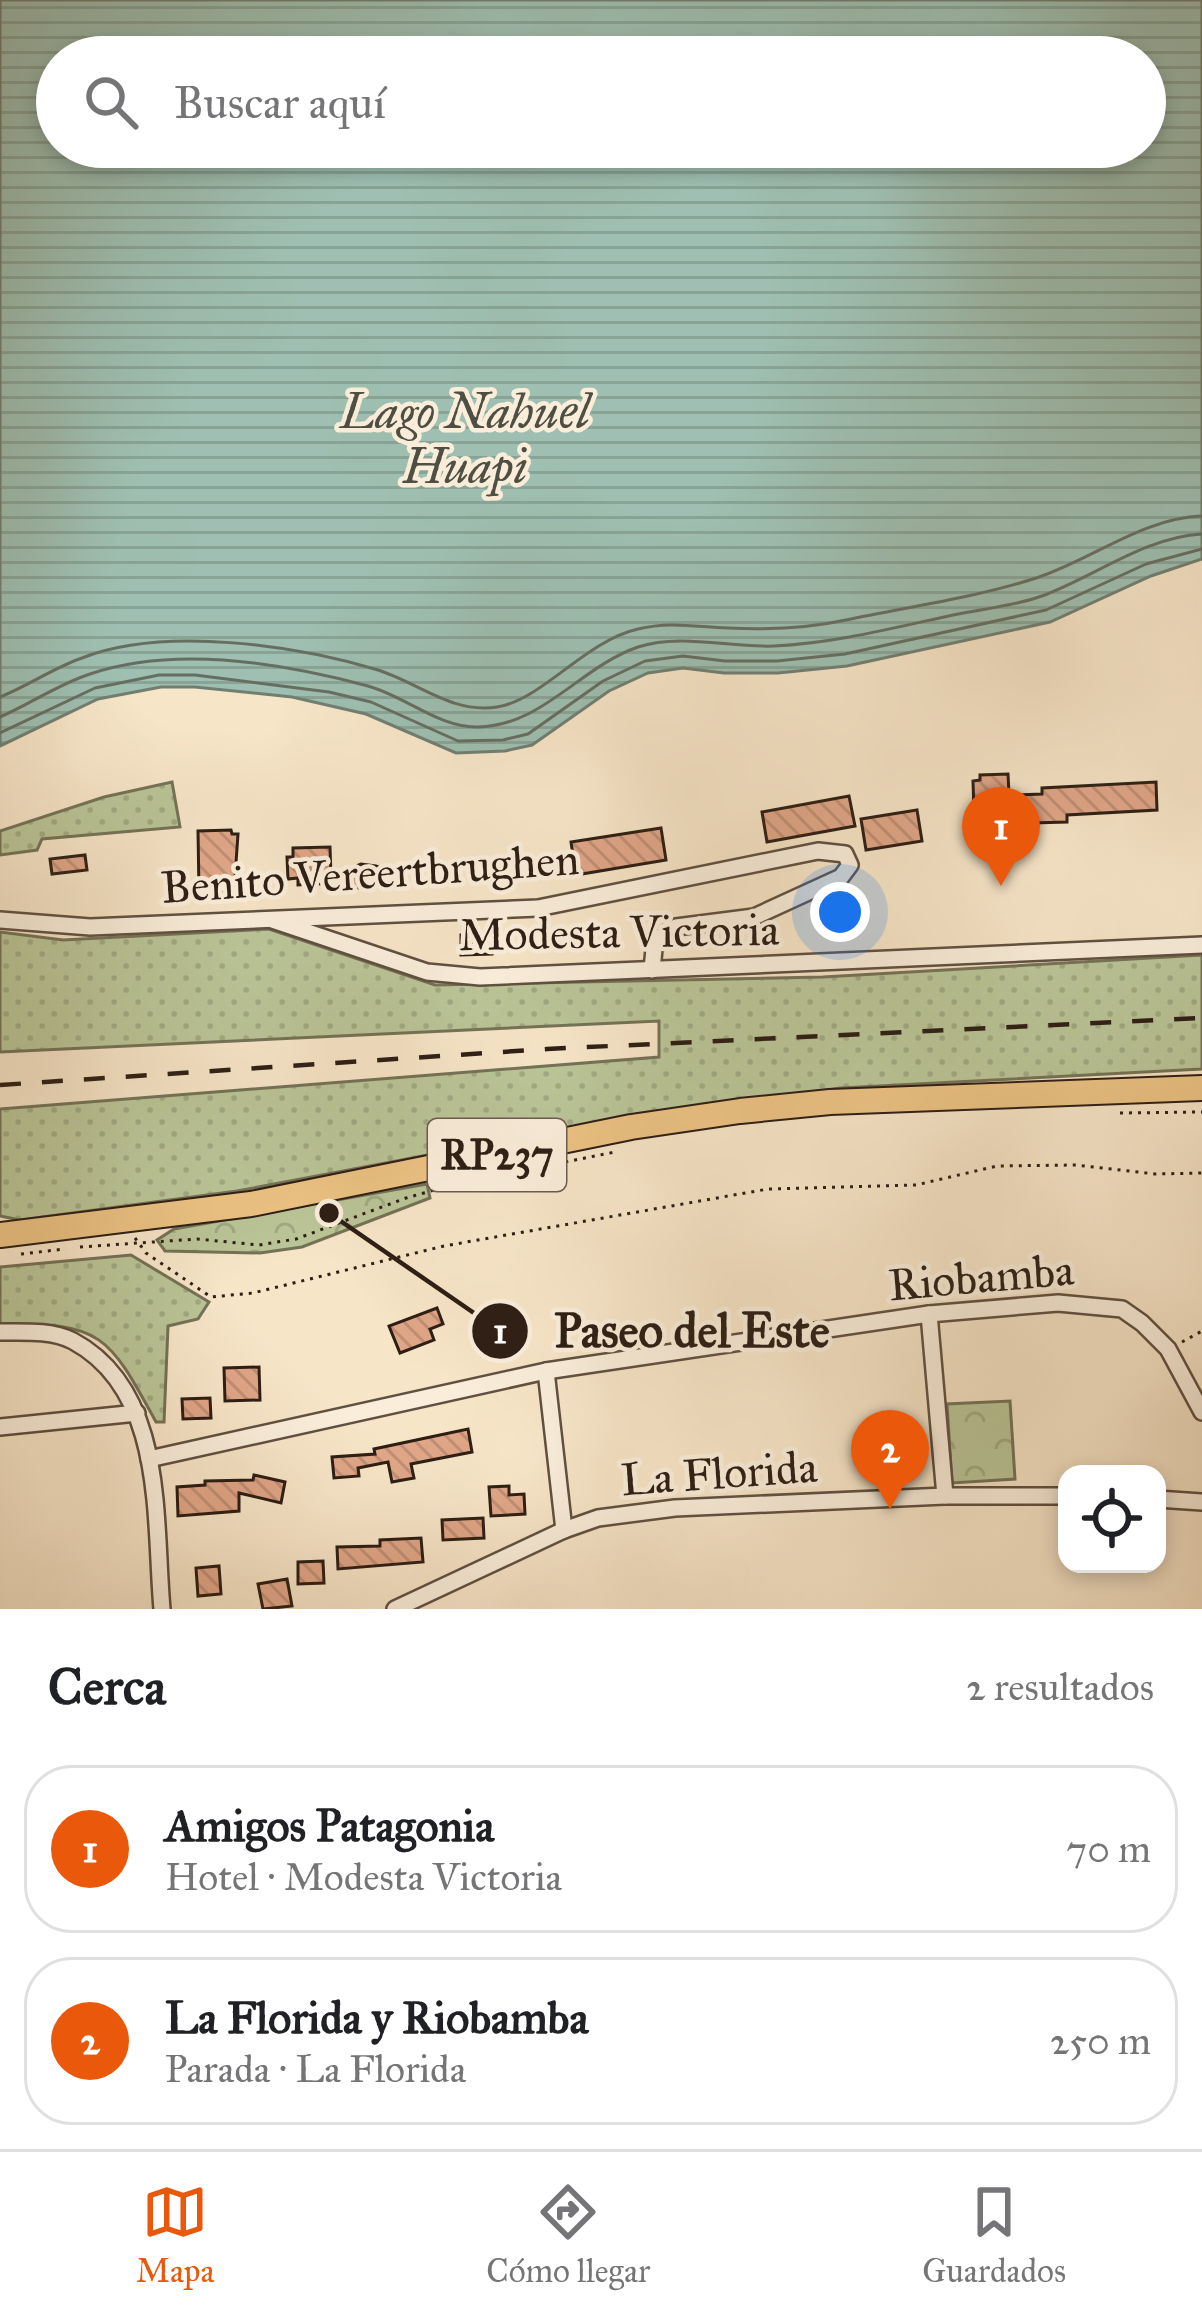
<!DOCTYPE html>
<html lang="es">
<meta charset="utf-8">
<style>
body{margin:0;font-family:"IM FELL Great Primer",serif;background:#f6f6f6;color:#202124}
.controls{position:absolute;right:36px;bottom:36px;display:grid;overflow:hidden;border-radius:24px;box-shadow:0 6px 18px #0003}
.controls button{width:108px;height:108px;display:grid;place-items:center;padding:0;border:0;border-bottom:3px solid #e0e0e0;background:#fff;color:#202124;font:60px sans-serif}
.you{position:absolute;left:840px;top:912px;width:42px;height:42px;margin:-30px;border:9px solid #fff;border-radius:50%;background:#1a73e8;box-shadow:0 0 0 18px #1a73e833}
.badge{display:grid;place-items:center;width:78px;height:78px;border-radius:50%;background:#ea580c;color:#fff;font-size:39px;font-weight:700}
.pin{position:absolute;translate:-50% -99px;filter:drop-shadow(0 3px 6px #0008)}
.pin::after{content:'';position:absolute;top:63px;width:42px;height:36px;background:inherit;clip-path:polygon(0 0,100% 0,50% 100%)}
.list{margin:0;padding:0;list-style:none}
h2{display:flex;justify-content:space-between;align-items:center;height:156px;margin:0;padding:0 48px;font-size:51px}
h2 small{font-size:39px;font-weight:400;color:#757577}
.list li{display:grid;grid-template-columns:78px 1fr auto;gap:36px;align-items:center;box-sizing:border-box;height:168px;margin:0 24px 24px;padding:0 24px;border:3px solid #e0e0e0;border-radius:48px}
.list b{display:block;font-size:45px;white-space:nowrap}
.list p{margin:0;font-size:39px;white-space:nowrap;color:#757577}
.list em{font-size:39px;font-style:normal;color:#757577}
.icon{flex:none;width:66px;height:66px;fill:none;stroke:currentColor;stroke-width:2;stroke-linecap:round;stroke-linejoin:round}
.map{position:relative;flex:none;width:1202px;height:1609px;overflow:hidden}
.search{position:absolute;background:#fff;box-shadow:0 6px 18px #0003;left:36px;right:36px;top:36px;height:132px;display:flex;align-items:center;gap:30px;box-sizing:border-box;padding:0 42px;border-radius:66px;color:#757577;font-size:45px}
.sheet{height:540px;background:#fff}
nav{display:flex;justify-content:space-around;align-items:center;box-sizing:border-box;height:168px;border-top:3px solid #e0e0e0;background:#fff;font-size:33px;color:#757577}
nav a{display:grid;justify-items:center;gap:6px}
nav .on{color:#ea580c}
.map>svg:first-child{display:block}
.grass{fill:url(#grass-dots);stroke:#747256;stroke-width:3}
.park{fill:url(#park-crowns);stroke:#747256;stroke-width:3}
.water{fill:url(#water-rules);stroke:#717f72;stroke-width:3;fill-rule:evenodd}
.lines{fill:none;stroke-linecap:round;stroke-linejoin:round}
.shore{stroke:#666e62;stroke-width:3}
.building{fill:url(#building-back-hatch);stroke:#2d1e14;stroke-width:3}
.street-casing{stroke:#605041;stroke-width:20}
.primary-casing{stroke:#2d1e14;stroke-width:28}
.path{stroke:#2d1e14;stroke-width:3;stroke-dasharray:3 6;stroke-linecap:butt}
.street{stroke:#faeedb;stroke-width:15}
.primary{stroke:#ecc284;stroke-width:24}
.rail{stroke:#2d1e14;stroke-width:4.5;stroke-dasharray:21 21;stroke-linecap:butt}
.labels{text-anchor:middle;dominant-baseline:central;stroke-width:9;stroke-linejoin:round;paint-order:stroke}
.shield{fill:#faeedb;stroke:#6a5c50;stroke-width:3}
.shield-label{font-size:42px;font-weight:bold;fill:#2d1e14}
.street-label{font-size:45px;fill:#2d1e14;stroke:#faeedb}
.water-label{font-size:48px;font-style:italic;fill:#4f4e43;stroke:#faeedb}
.leader{fill:none;stroke:#2d1e14;stroke-width:4.5}
.callout-dot{fill:#2d1e14;stroke:#faeedb;stroke-width:4.5}
.mark-label{font-size:36px;text-anchor:middle;font-weight:bold;fill:#fff}
.callout-label{font-size:48px;text-anchor:middle;font-weight:bold;fill:#2d1e14;stroke:#faeedb;stroke-width:9;stroke-linejoin:round;paint-order:stroke}
</style>
<div class="map">
<svg width="1202" height="1609" viewBox="0 0 1202 1609">
<defs>
<pattern id="grass-dots" width="8" height="8" patternUnits="userSpaceOnUse" patternTransform="scale(3)"><rect width="8" height="8" fill="#bac598"/><path d="M2 2h.1M6 6h.1" fill="none" stroke="#a0a982" stroke-width="1.8" stroke-linecap="round"/></pattern>
<pattern id="park-crowns" width="20" height="18" patternUnits="userSpaceOnUse" patternTransform="scale(3)"><rect width="20" height="18" fill="#bac598"/><path d="M2 6a3 3 0 1 1 6 0M12 15a3 3 0 1 1 6 0" fill="none" stroke="#a0a982"/></pattern>
<pattern id="water-rules" width="6" height="5" patternUnits="userSpaceOnUse" patternTransform="scale(3)"><rect width="6" height="5" fill="#9ebfb1"/><path d="M0 2.5h6" fill="none" stroke="#88a497"/></pattern>
<pattern id="building-back-hatch" width="6" height="6" patternUnits="userSpaceOnUse" patternTransform="scale(3)"><rect width="6" height="6" fill="#e0a688"/><path d="M-1 5l2 2M0 0l6 6M5-1l2 2" fill="none" stroke="#c08e74"/></pattern>
</defs>
<rect width="100%" height="100%" fill="#f7e5c8"/>
<filter id="stains"><feTurbulence type="fractalNoise" baseFrequency=".00167" numOctaves="4"/><feColorMatrix values="0 0 0 0 .2 0 0 0 0 .09 0 0 0 0 .02 0 0 0 .5 -.17"/></filter>
<radialGradient id="worn" r=".72"><stop offset=".6" stop-color="#630" stop-opacity="0"/><stop offset="1" stop-color="#630" stop-opacity=".3"/></radialGradient>
<g class="grass">
<polygon points="172,782 180,827 42,839 37,850 0,855 0,831 104,797"/>
<polygon points="269,929 435,985 823,977 1202,955 1202,1069 840,1088 609,1121 237,1191 20,1220 0,1216 0,1109 659,1057 659,1021 0,1052 0,932 63,940"/>
<path d="M131,1255L209,1302L198,1319L168,1326L164,1422H156C108,1334 102,1323 0,1324V1267Z"/>
</g>
<g class="park">
<polygon points="427,1184 430,1198 302,1247 260,1253 165,1251 157,1240 174,1229"/>
<polygon points="1010,1401 1015,1479 952,1483 947,1404"/>
</g>
<path class="water" d="M0,0H1202V559L1151,576L1050,622L847,666L778,673H724L683,668L648,673L609,691L532,745L505,751L456,753L366,714L292,697L195,687H161L98,699L0,746ZM57,57H1145V147H57Z"/>
<g class="lines">
<g class="shore">
<path d="M0,697C28,686 53,668 82,658C164,626 295,645 378,670C419,683 452,714 497,707C542,700 585,641 638,629C670,621 697,627 728,628C767,630 809,628 846,620C907,607 973,598 1033,579C1089,562 1141,518 1202,516"/>
<path d="M0,717C30,704 59,684 90,674C176,645 283,663 368,686C405,696 439,728 478,727C542,726 580,667 638,647C681,633 730,648 774,646C835,643 893,628 953,615C982,609 1014,606 1042,596C1094,577 1145,537 1202,534"/>
<polyline points="0,733 95,688 159,675 195,675 329,692 371,702 458,741 503,740 528,734 603,681 645,661 683,656 725,661 777,661 845,654 1046,610 1146,564 1202,549"/>
</g>
</g>
<g class="building">
<polygon points="1008,774 1009,794 1016,795 1042,794 1042,788 1156,782 1157,810 1067,815 1067,822 1032,823 1032,816 974,813 973,781 980,780 980,775"/>
<polygon points="849,796 855,826 767,842 762,812"/>
<polygon points="917,810 922,841 866,850 861,819"/>
<polygon points="661,828 666,860 576,875 571,842"/>
<polygon points="231,830 232,834 238,834 234,891 199,892 198,831"/>
<polygon points="330,847 331,876 361,864 376,866 387,870 388,886 338,889 337,883 298,885 298,878 288,879 287,857 293,857 293,848"/>
<polygon points="85,855 87,870 52,874 50,859"/>
<polygon points="461,935 474,935 475,942 491,941 492,954 461,955"/>
<polygon points="437,1308 443,1324 430,1329 434,1340 400,1353 389,1326"/>
<polygon points="259,1367 260,1400 225,1401 224,1368"/>
<polygon points="210,1398 211,1418 183,1419 182,1399"/>
<polygon points="468,1429 472,1452 411,1464 414,1478 392,1482 388,1462 358,1468 359,1476 334,1478 332,1457 375,1454 374,1449"/>
<polygon points="254,1475 285,1482 281,1503 239,1493 239,1511 178,1516 177,1487 205,1485 205,1481 253,1480"/>
<polygon points="509,1486 509,1495 524,1494 525,1514 491,1516 489,1487"/>
<polygon points="483,1518 484,1538 443,1540 442,1520"/>
<polygon points="421,1538 423,1562 338,1569 337,1547 380,1546 380,1540"/>
<polygon points="323,1561 324,1583 298,1584 298,1562"/>
<polygon points="219,1566 221,1594 198,1596 196,1568"/>
<polygon points="287,1579 292,1606 263,1609 258,1584"/>
</g>
<g class="lines">
<g class="street-casing">
<g id="street">
<polyline points="0,920 90,927 538,908 818,851 845,854 850,865 841,877 754,917 676,927 662,936 654,949 652,970"/>
<polyline points="272,920 427,972 480,977 1202,945"/>
<polyline points="929,1314 945,1496"/>
<path d="M0,1332C23,1332 52,1330 73,1341C166,1391 154,1520 162,1609"/>
<polyline points="546,1371 564,1530"/>
<polyline points="0,1427 137,1413"/>
<polyline points="149,1459 546,1371 929,1314 1058,1303 1122,1309 1142,1323 1168,1349 1202,1412"/>
<polyline points="1157,1499 1202,1502"/>
<polyline points="395,1609 564,1530 598,1518 675,1508 945,1496 1067,1496"/>
</g>
</g>
<g class="primary-casing">
<polyline id="primary" points="0,1235 251,1204 631,1127 740,1111 830,1102 1202,1088"/>
</g>
<g class="path">
<polyline points="1120,1113 1202,1112"/>
<polyline points="530,1169 615,1152"/>
<polyline points="135,1238 146,1253 211,1297 253,1293 444,1246 768,1189 916,1185 997,1166 1076,1165 1155,1174 1202,1173"/>
<polyline points="80,1247 197,1239 259,1245 296,1239 406,1198 456,1184"/>
<polyline points="21,1254 65,1249"/>
<polyline points="1182,1342 1202,1331"/>
</g>
<use href="#street" class="street"/>
<use href="#primary" class="primary"/>
<polyline class="rail" points="0,1085 547,1049 1202,1018"/>
</g>
<g class="labels">
<rect class="shield" x="428" y="1119" width="138" height="72" rx="9"/>
<g class="shield-label">
<text x="497" y="1155">RP237</text>
</g>
<g class="street-label">
<text transform="translate(370 873) rotate(-4)">Benito Vereertbrughen</text>
<text transform="translate(619 932) rotate(-1)">Modesta Victoria</text>
<text transform="translate(981 1277) rotate(-5)">Riobamba</text>
<text transform="translate(719 1473) rotate(-4)">La Florida</text>
</g>
<g class="water-label">
<text x="465" y="411">Lago Nahuel<tspan x="465" dy="55">Huapi</tspan></text>
</g>
</g>
<path class="leader" d="M329 1213L500 1331"/>
<g class="callout-dot">
<circle cx="329" cy="1213" r="12"/>
<circle cx="500" cy="1331" r="30"/>
</g>
<g class="mark-label">
<text x="500" y="1343">1</text>
</g>
<g class="callout-label">
<text x="692" y="1347">Paseo del Este</text>
</g>
<rect width="100%" height="100%" filter="url(#stains)"/>
<rect width="100%" height="100%" fill="url(#worn)"/>
</svg>
<div class="controls">
<button><svg class="icon" aria-label="locate" viewBox="0 0 24 24"><circle cx="12" cy="12" r="6"/><path d="M12 2v4M12 18v4M2 12h4M18 12h4"/></svg></button>
</div>
<div class="you"></div>
<div class="pin badge" style="left:1001px;top:886px">1</div>
<div class="pin badge" style="left:890px;top:1509px">2</div>
<div class="search"><svg class="icon" aria-label="search" viewBox="0 0 24 24"><circle cx="10" cy="10" r="6"/><path d="M15 15l6 6"/></svg>Buscar aquí</div>
</div>
<section class="sheet">
<h2>Cerca<small>2 resultados</small></h2>
<ul class="list">
<li><span class="badge">1</span><div><b>Amigos Patagonia</b><p>Hotel · Modesta Victoria</p></div><em>70 m</em></li>
<li><span class="badge">2</span><div><b>La Florida y Riobamba</b><p>Parada · La Florida</p></div><em>250 m</em></li>
</ul>
</section>
<nav>
<a class="on"><svg class="icon" aria-label="map" viewBox="0 0 24 24"><path d="M3 6l6-2 6 2 6-2v14l-6 2-6-2-6 2zM9 4v14M15 6v14"/></svg>Mapa</a>
<a><svg class="icon" aria-label="directions" viewBox="0 0 24 24"><path d="M12 3l9 9-9 9-9-9zM9 14v-3h6M13 9l2 2-2 2"/></svg>Cómo llegar</a>
<a><svg class="icon" aria-label="saved" viewBox="0 0 24 24"><path d="M7 4h10v16l-5-4-5 4z"/></svg>Guardados</a>
</nav>
